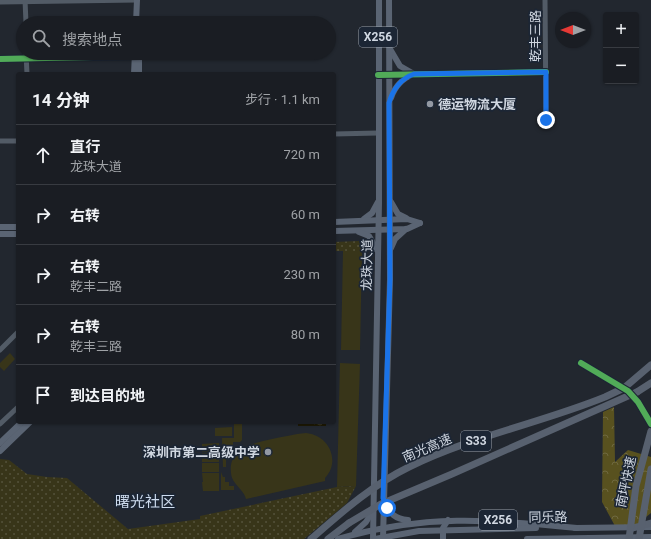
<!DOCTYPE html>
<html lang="zh">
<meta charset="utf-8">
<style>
body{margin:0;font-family:Roboto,"Noto Sans SC",sans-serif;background:#23262b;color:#f1f3f6}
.controls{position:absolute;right:12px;top:12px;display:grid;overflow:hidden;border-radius:4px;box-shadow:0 1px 3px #0004}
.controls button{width:36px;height:36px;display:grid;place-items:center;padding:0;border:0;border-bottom:1px solid #383b41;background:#1a1d23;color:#f1f3f6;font:20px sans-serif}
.compass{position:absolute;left:555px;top:12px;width:36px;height:36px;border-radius:50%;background:#1a1d23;box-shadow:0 1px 3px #0004;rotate:270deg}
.stop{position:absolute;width:12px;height:12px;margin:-9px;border:3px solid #1a73e8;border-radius:50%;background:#fff}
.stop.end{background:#1a73e8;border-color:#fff;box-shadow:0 1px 4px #0008}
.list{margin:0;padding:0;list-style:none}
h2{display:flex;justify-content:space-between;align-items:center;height:52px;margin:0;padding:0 16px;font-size:17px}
h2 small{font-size:13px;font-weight:400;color:#9fa2a6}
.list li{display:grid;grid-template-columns:26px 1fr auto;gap:12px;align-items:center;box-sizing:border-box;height:60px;padding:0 16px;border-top:1px solid #383b41}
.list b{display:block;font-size:15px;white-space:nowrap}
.list p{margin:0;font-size:13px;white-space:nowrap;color:#9fa2a6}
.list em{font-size:13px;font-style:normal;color:#9fa2a6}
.icon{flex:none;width:22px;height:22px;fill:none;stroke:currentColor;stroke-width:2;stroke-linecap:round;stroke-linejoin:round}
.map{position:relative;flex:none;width:651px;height:539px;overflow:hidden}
.search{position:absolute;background:#1a1d23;box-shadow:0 1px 3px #0004;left:16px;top:16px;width:320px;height:44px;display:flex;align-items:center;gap:10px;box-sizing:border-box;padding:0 14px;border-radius:22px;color:#9fa2a6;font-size:15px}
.panel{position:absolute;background:#1a1d23;box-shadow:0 1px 3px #0004;left:16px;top:72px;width:320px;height:352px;border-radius:4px}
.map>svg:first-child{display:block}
.grass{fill:#383519}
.forest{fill:url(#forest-crowns)}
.park{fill:url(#park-dots)}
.water{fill:url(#water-ripples)}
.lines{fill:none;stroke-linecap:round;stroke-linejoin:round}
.minor{stroke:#525b66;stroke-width:5}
.major{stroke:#5a6473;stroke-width:6}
.highway{stroke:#58616f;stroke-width:7}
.major-bridge{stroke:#5a6473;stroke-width:6}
.highway-bridge{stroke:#58616f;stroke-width:7}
.cycleway-casing{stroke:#1c2635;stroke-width:8}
.cycleway{stroke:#51ab58;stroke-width:6}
.route{stroke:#1a73e8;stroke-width:5}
.poi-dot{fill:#9399a3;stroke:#1c2635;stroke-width:1.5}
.labels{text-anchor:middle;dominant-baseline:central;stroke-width:3.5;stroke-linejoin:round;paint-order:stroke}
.shield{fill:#1c2635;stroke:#9aa2ad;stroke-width:1}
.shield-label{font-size:12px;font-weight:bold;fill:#d0d7e1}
.street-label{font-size:13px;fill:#d0d7e1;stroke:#1c2635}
.poi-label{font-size:13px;font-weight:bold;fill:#d0d7e1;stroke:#1c2635;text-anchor:start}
.quarter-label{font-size:15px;fill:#cddbee;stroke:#1c2635}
</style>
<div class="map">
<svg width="651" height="539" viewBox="0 0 651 539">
<defs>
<pattern id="forest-crowns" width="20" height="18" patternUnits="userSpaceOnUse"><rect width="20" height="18" fill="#58511f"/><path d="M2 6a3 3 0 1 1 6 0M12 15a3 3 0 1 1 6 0" fill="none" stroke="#6f693f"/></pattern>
<pattern id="park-dots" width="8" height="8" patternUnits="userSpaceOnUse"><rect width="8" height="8" fill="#383519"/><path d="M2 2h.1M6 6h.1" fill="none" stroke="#54523a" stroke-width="1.8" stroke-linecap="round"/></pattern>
<pattern id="water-ripples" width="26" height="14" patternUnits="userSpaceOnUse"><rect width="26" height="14" fill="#1d1904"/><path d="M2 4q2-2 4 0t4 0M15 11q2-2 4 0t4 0" fill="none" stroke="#3d3a28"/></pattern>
</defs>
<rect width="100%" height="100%" fill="#22272f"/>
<g class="grass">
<polygon points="343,251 362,251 360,350 341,350"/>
<polygon points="10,353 15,359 4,371 0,367 0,363"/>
<polygon points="340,363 360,364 356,486 337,487"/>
<polygon points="234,422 242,422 242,440 240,442 233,442 233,450 229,451 229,460 226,460 226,467 223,467 222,438 234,438"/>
<polygon points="232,427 232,436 215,436 215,428"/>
<path d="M306,433C329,435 341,461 325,478V481L246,499C244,489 232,485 231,473C228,448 254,443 272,439C283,437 294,434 306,433Z"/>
<polygon points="219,443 219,452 202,452 202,444"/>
<rect x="202" y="453" width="17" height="9"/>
<rect x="202" y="463" width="17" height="9"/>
<polygon points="221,472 223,477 225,477 225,482 229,482 229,486 234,486 234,490 221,490"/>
<polygon points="202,473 219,473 219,482 203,482"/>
<polygon points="202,482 219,482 219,491 203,491"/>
</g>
<polygon class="forest" points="614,407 615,462 628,450 651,457 651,513 646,517 641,525 615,526 602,502 603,412"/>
<g class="park">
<polygon points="359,241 362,251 334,251 334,242"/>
<polygon points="0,459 9,460 27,474 47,477 67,478 128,529 200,519 200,516 337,487 356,486 347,503 304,539 0,539"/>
</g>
<rect class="water" x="298" y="422" width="28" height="4"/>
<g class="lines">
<g class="minor">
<polyline points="25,0 26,23"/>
<polyline points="545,0 546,120"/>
<polyline points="0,2 137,0"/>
<polyline points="26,53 27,74"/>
<polyline points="0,59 137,57"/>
<polyline points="378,75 546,72"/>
<polyline points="334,134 378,133"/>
<polyline points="0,141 18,141"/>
<polyline points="0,350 18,332"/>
<polyline points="581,363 628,391 638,402 651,424"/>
<polyline points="0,424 18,407"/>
</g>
<g class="major">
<polyline points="136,23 137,0"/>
<polyline points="390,49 400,66 414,74"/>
<polyline points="134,74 135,53"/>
<polyline points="139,74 139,53"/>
<path d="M391,98C395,86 403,78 414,74"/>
<polyline points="391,202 398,214 406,218"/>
<polyline points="364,219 372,213 378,202"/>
<polyline points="334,222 407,219 420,223"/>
<polyline points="0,227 18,227"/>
<polyline points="334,231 407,229 420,223"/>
<polyline points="359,232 369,236 377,250"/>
<polyline points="0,234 18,234"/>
<polyline points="391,248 395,239 406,229"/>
<polyline points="0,443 22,422"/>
<polyline points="0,451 30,422"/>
<path d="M385,502C390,514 395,519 408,520"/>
<polyline points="575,528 651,527"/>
<polyline points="355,532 366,522 372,512"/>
<path d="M338,539C423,514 490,519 577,528"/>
<polyline points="373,539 379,202 379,0"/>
<polyline points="383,539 390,279 389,0"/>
<polyline points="443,539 443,528 448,520"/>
<polyline points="527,539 651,537"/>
</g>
<g class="highway">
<polyline points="637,392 651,383"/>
<polyline points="633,528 651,523"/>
<polyline points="328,539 349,523"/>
</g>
<polyline class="major-bridge" points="375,539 419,531 536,528"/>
<g class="highway-bridge">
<polyline points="349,523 381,504 452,474 637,392"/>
<path d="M311,539C342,512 372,485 409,467C472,436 541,423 605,397L624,388L651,365"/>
<polyline points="629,539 636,486 651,431"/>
<polyline points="639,539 651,469"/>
</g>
<g class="cycleway-casing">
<g id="cycleway">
<polyline points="0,59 139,56"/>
<polyline points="378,75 546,72"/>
<polyline points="581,363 628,391 638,402 651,424"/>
</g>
</g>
<use href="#cycleway" class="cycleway"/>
</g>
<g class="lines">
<path class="route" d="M387,508L383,498L390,279L389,103C393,89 400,79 414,74L546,72V120"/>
</g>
<g class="poi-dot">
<circle cx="430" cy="104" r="4"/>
<circle cx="268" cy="452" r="4"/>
</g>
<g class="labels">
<g class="shield">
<rect x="359" y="27" width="38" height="20" rx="3"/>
<rect x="461" y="431" width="30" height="20" rx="3"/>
<rect x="479" y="510" width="38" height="20" rx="3"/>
</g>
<g class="shield-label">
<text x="378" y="37">X256</text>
<text x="476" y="441">S33</text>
<text x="498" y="520">X256</text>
</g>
<g class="street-label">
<text transform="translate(535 36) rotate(-90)">乾丰三路</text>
<text transform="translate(367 265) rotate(-89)">龙珠大道</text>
<text transform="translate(427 448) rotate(-23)">南光高速</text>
<text transform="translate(626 482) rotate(-78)">南坪快速</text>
<text transform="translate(548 517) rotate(-1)">同乐路</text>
</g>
<g class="poi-label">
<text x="438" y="104">德运物流大厦</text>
<text x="260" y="452" text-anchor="end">深圳市第二高级中学</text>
</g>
<g class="quarter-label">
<text x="145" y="502">曙光社区</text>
</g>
</g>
</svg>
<div class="controls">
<button>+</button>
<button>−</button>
</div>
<svg class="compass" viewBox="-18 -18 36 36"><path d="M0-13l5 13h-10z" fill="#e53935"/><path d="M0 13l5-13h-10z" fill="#9fa2a6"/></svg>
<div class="stop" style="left:387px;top:508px"></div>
<div class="stop end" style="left:546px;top:120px"></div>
<div class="search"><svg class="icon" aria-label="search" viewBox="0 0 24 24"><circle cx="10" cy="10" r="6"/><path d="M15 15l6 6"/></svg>搜索地点</div>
<section class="panel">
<h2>14 分钟<small>步行 · 1.1 km</small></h2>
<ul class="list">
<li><svg class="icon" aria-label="ahead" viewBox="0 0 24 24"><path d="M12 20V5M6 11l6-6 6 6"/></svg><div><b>直行</b><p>龙珠大道</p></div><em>720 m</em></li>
<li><svg class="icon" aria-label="right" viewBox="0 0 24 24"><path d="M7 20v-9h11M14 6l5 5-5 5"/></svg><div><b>右转</b></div><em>60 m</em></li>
<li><svg class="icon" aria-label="right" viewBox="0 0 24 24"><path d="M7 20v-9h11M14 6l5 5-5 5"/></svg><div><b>右转</b><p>乾丰二路</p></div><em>230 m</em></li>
<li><svg class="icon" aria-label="right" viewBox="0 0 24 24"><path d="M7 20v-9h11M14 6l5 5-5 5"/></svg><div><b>右转</b><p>乾丰三路</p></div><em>80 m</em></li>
<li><svg class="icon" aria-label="arrive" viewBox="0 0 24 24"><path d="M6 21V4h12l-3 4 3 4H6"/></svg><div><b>到达目的地</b></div></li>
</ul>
</section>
</div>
